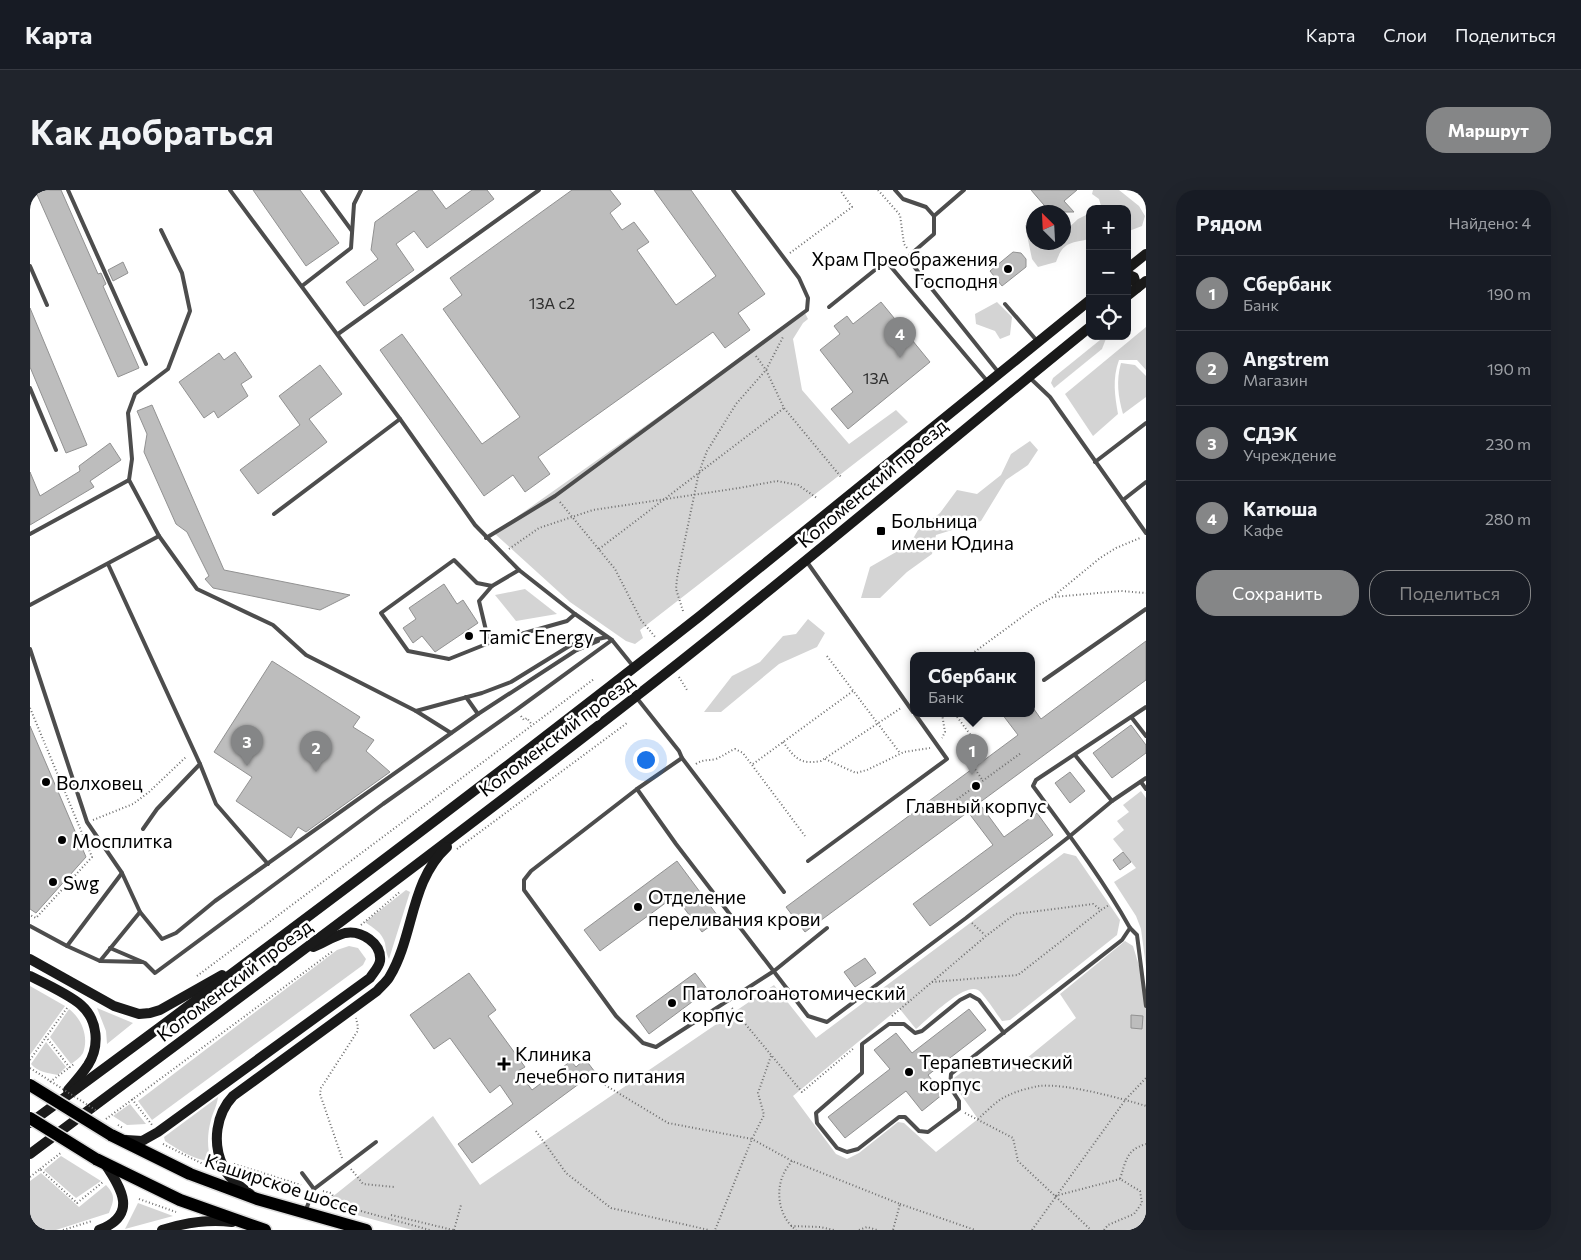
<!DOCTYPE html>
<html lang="ru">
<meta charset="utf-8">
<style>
body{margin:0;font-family:Commissioner,sans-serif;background:#20242c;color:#f1f3f6}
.controls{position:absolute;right:15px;top:15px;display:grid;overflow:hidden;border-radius:10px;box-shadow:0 5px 20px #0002}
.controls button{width:45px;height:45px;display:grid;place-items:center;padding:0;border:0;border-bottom:1px solid #363941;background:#171b24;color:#f1f3f6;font:25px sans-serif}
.compass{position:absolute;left:996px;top:15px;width:45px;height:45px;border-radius:50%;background:#171b24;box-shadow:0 5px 20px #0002;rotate:336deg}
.you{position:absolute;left:615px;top:569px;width:18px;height:18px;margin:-12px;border:4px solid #fff;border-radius:50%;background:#1a73e8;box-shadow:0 0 0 8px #1a73e833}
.badge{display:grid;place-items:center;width:32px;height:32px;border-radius:50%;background:#858687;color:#fff;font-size:16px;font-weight:700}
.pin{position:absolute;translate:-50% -41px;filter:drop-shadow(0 1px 2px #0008)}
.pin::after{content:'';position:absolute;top:26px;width:18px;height:15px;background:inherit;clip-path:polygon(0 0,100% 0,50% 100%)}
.popup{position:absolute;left:880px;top:462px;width:125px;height:65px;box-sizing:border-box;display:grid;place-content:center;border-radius:10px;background:#171b24;filter:drop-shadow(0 1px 4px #0005);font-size:16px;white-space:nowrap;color:#9ea1a6}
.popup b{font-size:19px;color:#f1f3f6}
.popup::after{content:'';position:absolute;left:50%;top:100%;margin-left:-10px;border:10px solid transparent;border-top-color:#171b24}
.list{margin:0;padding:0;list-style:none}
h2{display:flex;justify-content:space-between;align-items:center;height:65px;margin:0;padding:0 20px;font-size:21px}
h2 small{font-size:16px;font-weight:400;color:#9ea1a6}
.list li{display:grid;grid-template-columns:32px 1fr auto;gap:15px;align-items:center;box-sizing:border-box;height:75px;padding:0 20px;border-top:1px solid #363941}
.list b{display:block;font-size:19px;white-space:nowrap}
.list p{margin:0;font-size:16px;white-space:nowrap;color:#9ea1a6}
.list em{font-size:16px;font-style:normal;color:#9ea1a6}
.actions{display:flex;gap:10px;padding:15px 20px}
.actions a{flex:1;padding:11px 0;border:1px solid #858687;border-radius:20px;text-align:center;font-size:18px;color:#858687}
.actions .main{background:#858687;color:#fff}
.icon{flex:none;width:28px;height:28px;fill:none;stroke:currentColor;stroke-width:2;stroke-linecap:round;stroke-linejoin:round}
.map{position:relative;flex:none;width:1116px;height:1040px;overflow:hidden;border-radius:20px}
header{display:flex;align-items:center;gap:30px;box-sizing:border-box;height:70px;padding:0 25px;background:#171b24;border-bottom:1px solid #363941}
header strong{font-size:24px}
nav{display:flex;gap:28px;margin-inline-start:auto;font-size:18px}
.intro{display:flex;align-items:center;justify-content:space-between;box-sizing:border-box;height:120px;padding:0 30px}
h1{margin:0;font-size:35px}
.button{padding:12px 22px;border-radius:20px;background:#858687;color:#fff;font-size:18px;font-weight:700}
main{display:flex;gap:30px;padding:0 30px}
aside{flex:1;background:#171b24;border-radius:20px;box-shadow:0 5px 20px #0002}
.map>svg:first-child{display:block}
.green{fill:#d4d4d4}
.building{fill:#bdbdbd;stroke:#919191}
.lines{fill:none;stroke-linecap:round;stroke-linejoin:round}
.primary-casing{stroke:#dbdbdb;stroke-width:15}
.path{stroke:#6f6f6f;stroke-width:2;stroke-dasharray:1 2.5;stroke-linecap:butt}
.service{stroke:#4d4d4d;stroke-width:4}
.secondary{stroke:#1a1a1a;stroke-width:10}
.primary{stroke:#000;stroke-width:12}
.primary-bridge-casing{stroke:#dbdbdb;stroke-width:15;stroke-linecap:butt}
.path-bridge{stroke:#6f6f6f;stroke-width:2;stroke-dasharray:1 2.5;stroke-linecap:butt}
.primary-bridge{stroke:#000;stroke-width:12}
.poi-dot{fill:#000;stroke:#fff;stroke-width:2}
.labels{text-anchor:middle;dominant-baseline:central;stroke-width:5;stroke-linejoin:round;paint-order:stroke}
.number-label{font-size:16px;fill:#2f2f2f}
.poi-label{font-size:19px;fill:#000;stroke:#fff;text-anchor:start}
.street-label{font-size:19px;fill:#000;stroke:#fff}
</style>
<header>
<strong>Карта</strong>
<nav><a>Карта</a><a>Слои</a><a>Поделиться</a></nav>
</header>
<div class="intro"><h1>Как добраться</h1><a class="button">Маршрут</a></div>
<main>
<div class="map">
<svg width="1116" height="1040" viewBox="0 0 1116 1040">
<rect width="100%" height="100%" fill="#fff"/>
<g class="green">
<polygon points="1063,0 1089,0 1109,16 1115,26 1112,36 1099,41 1097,45 1097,19 1068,19 1071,16 1069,9 1062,4"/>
<path d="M1060,23V49C1040,53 1033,52 1026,72L1008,77L1002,69L995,35L1003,38L1004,52L1013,53L1015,55L1034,52V42L1048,29Z"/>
<polygon points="967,112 982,127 980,145 970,149 965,141 946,134 945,124"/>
<polygon points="775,123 778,129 773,133 763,149 772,200 819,254 866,220 878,232 610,440 613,448 605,454 596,451 540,412 464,343"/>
<path d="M1116,137V180L1107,170H1089C1082,189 1085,206 1088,224L1063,246L1035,204Z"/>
<polygon points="1075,146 1077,146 1072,159 1024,198 1021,193 1023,188"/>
<path d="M1091,173L1105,175L1116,186V207L1093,224C1088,206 1086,191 1091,173Z"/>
<polygon points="1000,251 1008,260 998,275 976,290 951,331 906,345 902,364 877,382 850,408 831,408 840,377 880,354 888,340 910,323 927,300 947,304 971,285 981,264"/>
<polygon points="495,399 527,424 486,431 465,405"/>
<polygon points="778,429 795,443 787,457 749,474 691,522 674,522 702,486 730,472 753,446 766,444"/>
<polygon points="1111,601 1116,608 1116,777 1111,739 1106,726 1084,692 1106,678 1083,649 1094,640 1087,631 1099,622 1093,615"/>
<path d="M1034,663L1046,666L1090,730L1087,745L980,830L972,831C967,824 953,803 948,800C934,792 897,830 886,839L869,818L763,906L806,964L817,969L829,963L868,932L874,933L906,962L948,929L925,896L924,888L948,870L986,877L1046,828L1030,804L1095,751L1103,756L1116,799V1040H382L308,1020L301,1008L403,926L450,995L744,795L786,848Z"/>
<path d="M376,700L380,702L359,769C356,763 356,759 355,753C352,742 343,738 335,732Z"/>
<polygon points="319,756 328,758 336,769 333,775 122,930 108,911 307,760"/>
<polygon points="0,796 35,816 0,865"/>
<polygon points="67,818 103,833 77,854 76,841"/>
<path d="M39,819C52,829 59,847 53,863C50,868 45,871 41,874L20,847Z"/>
<path d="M16,852L36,877L28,885C17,883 8,882 1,874Z"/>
<path d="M188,907C187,916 183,922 181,930C177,944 177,958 181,971C166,971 147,959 135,951L134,947Z"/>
<polygon points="100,914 116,934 97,935 83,926"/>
<polygon points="31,966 71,991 46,1008 14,980"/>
<path d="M11,983L49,1017L76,995C86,1006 84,1010 79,1023L26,1040H0V991Z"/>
<polygon points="108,1013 143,1026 95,1039"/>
</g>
<g class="building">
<polygon points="5,0 31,0 68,84 71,83 76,94 73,96 109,178 88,187"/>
<polygon points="223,0 270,0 309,53 276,76"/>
<polygon points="389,0 402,0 416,19 442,0 457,0 464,9 397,58 384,41 366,54 384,80 334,116 316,92 348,69 341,60 345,32"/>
<polygon points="542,0 580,0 591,14 580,23 592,40 604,32 619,52 607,60 646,115 686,86 624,0 661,0 735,104 708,123 720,140 695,158 683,142 508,267 520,284 495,302 483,285 454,306 350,160 372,144 452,254 490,227 413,119 432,105 420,88"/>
<polygon points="1001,0 1047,0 1034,11 1044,22 1020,22"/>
<polygon points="983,62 991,63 996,69 996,77 972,96 960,81"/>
<polygon points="93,72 98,83 83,91 78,80"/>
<polygon points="851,112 900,172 818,239 801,219 823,202 790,160 810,144 804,136 817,126 823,134"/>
<polygon points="0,118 57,255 36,263 0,177"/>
<polygon points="205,162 222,187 211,194 218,206 188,228 184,221 174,228 149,192 189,163 194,170"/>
<polygon points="290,175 312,204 279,229 297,252 228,304 210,280 270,235 249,206"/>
<polygon points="122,215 194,380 320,405 290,420 183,398 175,389 179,386 157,342 146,334 114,262 117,244 107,221"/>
<polygon points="80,253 91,270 60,291 64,297 0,335 0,282 10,306 50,281 49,276"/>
<polygon points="414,394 427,414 433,410 448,433 405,462 392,446 383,453 373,438 386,429 379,418"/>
<polygon points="1116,451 1116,490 949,613 974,647 1007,623 1023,645 900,736 883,714 963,655 938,622 775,742 756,717 988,545 972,524 1001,524 1001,515 1011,529"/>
<polygon points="242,471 330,527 323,537 344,550 336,561 360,582 276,642 268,637 261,648 206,611 222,587 184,562"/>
<polygon points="1101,535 1116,555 1116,563 1082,588 1063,563"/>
<polygon points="0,536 56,667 6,723 0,719"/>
<polygon points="1040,582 1055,601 1040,613 1025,593"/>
<polygon points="1093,662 1101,672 1090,680 1083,670"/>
<polygon points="647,671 690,729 672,742 645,706 570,761 554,740"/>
<polygon points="835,768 846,783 825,797 814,782"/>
<polygon points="439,783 466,820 458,826 495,877 488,881 502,900 541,871 546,877 555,869 565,882 442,973 428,954 483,914 470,895 460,903 420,848 404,859 380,825"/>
<polygon points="665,783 678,800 619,844 606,826"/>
<polygon points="939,819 956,840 898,885 913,904 892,921 876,901 815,948 798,927 860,879 844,860 866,843 882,863"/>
<polygon points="1101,825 1113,826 1112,839 1101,838"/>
</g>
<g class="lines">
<g class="primary-casing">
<g id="primary">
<polyline points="81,945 160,984 227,1009 336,1040"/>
<polyline points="66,969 150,1010 235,1040"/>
</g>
</g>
<g class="path">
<polyline points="848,0 870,25 874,54 877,58"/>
<polyline points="760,63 822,17 810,0"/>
<polyline points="726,166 736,180 754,218 811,287"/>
<polyline points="530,312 585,379 611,430 626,448"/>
<polyline points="479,359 509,338 563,320 709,298 747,291 768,295 787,308"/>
<polyline points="569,359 754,218"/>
<polyline points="1025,405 1070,368 1086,358 1110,348"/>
<polyline points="653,421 646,399 647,388 669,282 677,261 706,214 736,180 753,147"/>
<polyline points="797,466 870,563"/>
<polyline points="939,466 1007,416 1023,407 1091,401 1116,403"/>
<polyline points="649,487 657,500"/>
<polyline points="0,518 62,667 6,728 0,725"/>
<polyline points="912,524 915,542 912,548"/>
<polyline points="925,524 942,547 939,570 953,591"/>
<polyline points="491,526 494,530 497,528 502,535"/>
<path d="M753,552C765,568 770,575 791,571L871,518"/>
<polyline points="795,569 826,583 837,580 874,562 900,558"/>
<path d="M666,574C673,569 678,571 686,569C693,566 698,562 705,559L713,563L775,646"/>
<polyline points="723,574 823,501"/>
<polyline points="907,624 991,563"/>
<polyline points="63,630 103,614 119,602 157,566"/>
<polyline points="427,659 597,533"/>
<polyline points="942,733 955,745"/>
<polyline points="331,735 371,701"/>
<polyline points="167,786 564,489"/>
<polyline points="902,792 988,785 1071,720"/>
<polyline points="37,818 16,847 40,878"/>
<polyline points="702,818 772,902 824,858"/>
<polyline points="862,826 956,746 985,724 1063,714 1071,720 1079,715"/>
<polyline points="741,866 728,903 734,925 722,949 762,971 870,1014 863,1040"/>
<polyline points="0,870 16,847"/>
<polyline points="20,892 44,874"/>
<polyline points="575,895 638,933 722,949 685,1040"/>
<polyline points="102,909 122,935"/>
<polyline points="935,923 983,948 988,971 1061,1040"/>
<polyline points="76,929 303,761"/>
<path d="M948,929C957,921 968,909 979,905C987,901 999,898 1009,896C1035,893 1090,908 1116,916"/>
<polyline points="506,941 536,983 581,1018 679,1040"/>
<polyline points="133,954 177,976"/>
<polyline points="312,968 290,904 291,898 327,842 328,837 326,828"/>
<path d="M762,971C759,975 755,980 753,985C745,1004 750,1028 766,1040"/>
<polyline points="204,974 271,995"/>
<polyline points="10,979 32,962"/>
<polyline points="321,979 333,994 364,997"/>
<polyline points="0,987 10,979 47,1013 73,992"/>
<polyline points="293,1001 301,1003 309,1015 400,1040"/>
<polyline points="1025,1006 1090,989"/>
<polyline points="109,1009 146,1022"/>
<polyline points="870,1014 945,1040"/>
<polyline points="361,1025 423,1040"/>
<polyline points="761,1036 790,1037 804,1040"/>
<polyline points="33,1040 62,1031"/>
<polyline points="424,1040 431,1015"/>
<polyline points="829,1040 837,1037 847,1040"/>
<polyline points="1002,1040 1096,909 1116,888"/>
<path d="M1074,1040L1078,1035L1104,1024L1112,1013L1110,1001L1090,989C1096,971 1096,960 1116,954"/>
</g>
<g class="service">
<polyline points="38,0 116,174"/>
<polyline points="200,0 370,229 445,335 489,380 545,424 582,450 603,476"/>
<polyline points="292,0 322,41"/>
<polyline points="865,0 873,9 896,17 904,26 904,44 881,64 878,69 969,183"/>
<polyline points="904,26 934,0"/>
<polyline points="131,40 152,83 160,121 138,179 105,204 98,223 102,269 99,290 129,346 167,399 243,435 276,465 386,521 421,543"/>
<polyline points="0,76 17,115"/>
<polyline points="272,96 321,58 324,14 331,0"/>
<polyline points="975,114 1008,152"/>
<polyline points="799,117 856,71 958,192"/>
<polyline points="308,144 509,0"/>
<polyline points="1000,188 1020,207 1116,343"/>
<polyline points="0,198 26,260"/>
<polyline points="1065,272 1116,233"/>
<polyline points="1093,310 1116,292"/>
<polyline points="244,324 370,229"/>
<polyline points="0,344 99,290"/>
<polyline points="456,348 525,306 777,120 778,108 769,88 703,0"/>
<polyline points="777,372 883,522"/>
<polyline points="78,374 170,574 127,619 113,639"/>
<polyline points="489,380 462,396 447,393 424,370 351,423 378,461 419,469 459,453 537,431 545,424"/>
<polyline points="0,415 129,346"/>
<polyline points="459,453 449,411 462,396"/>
<polyline points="0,459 57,632 92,683 110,722 132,749 146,743 185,711 448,524 436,507"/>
<polyline points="1014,490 1116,419"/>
<polyline points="606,507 649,561 652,568 754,702"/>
<polyline points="386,521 452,503 481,492 541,455 577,447"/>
<polyline points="448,524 545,461 568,451"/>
<polyline points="1102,528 1116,546"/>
<polyline points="1045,565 1082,611"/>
<polyline points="652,568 607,599 501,681 494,690 494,700 586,826 613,853 626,857 744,781 797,738"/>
<polyline points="170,574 186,614 238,674"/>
<polyline points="1111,592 1116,599"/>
<polyline points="607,599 646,654 778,826 797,832 936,728 1040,646 1082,611 1116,588"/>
<polyline points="778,671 917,569 885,524"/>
<polyline points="0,736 37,756 70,771 112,772"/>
<polyline points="1100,738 1107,745 1116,816"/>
<polyline points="37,756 92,683"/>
<polyline points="80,758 115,773 125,783 353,614 486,520 582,450"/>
<polyline points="70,771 110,722"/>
<path d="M974,843L949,810L940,805L930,810L892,841L885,843L874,834H859L832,854V883L786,923L787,933L807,958L817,962L828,959L869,927H875L889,941L898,942L929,919V911L920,897L921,884L1092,750L1100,738C1072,688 1037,642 1003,596L1006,590L1116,517"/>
<polyline points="272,983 284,999"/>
<polyline points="275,1022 284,999 346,952"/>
</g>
<g class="secondary">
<polyline points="1097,79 1116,64"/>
<polyline points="1097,84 1104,87 1107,98"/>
<polyline points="1097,106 1116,91"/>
<polyline points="0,769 84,816 109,824 120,823 130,820 192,785"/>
<path d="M0,786C14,793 40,805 51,815C68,830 70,856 58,875C52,884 45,892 38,900"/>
<path d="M0,933C226,767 450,599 670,426L1060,110"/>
<path d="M96,950L112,951L128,942L340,788C344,782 349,777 350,771C352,753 331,740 315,743C304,746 293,753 283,757"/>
<path d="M0,964C202,813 405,663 604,508C759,388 908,260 1060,137"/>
<path d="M220,1004C210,996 198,988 193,976C182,953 186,924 203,906L347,801C351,796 357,792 360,786C384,746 380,691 417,657"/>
<path d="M69,1040C108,1025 92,999 75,974"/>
<path d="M132,1040C154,1033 178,1029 202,1032"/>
</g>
<use href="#primary" class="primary"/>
<g class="primary-bridge-casing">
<g id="primary-bridge">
<polyline points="0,895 81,945"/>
<polyline points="0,928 66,969"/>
</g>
</g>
<g class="path-bridge">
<polyline points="0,878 67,921"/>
<polyline points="88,935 93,938"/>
</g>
<use href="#primary-bridge" class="primary-bridge"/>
</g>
<g class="poi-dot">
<circle cx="978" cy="79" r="5"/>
<rect x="846" y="336" width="10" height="10" rx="2.5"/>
<circle cx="439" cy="446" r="5"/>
<circle cx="16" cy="592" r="5"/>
<circle cx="946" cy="596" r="5"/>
<circle cx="32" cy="650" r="5"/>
<circle cx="23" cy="692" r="5"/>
<circle cx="608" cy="717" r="5"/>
<circle cx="642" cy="813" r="5"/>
<path d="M471.5 866.5h5v5h5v5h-5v5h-5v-5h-5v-5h5z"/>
<circle cx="879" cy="882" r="5"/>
</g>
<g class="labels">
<g class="number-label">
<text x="522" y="112">13А с2</text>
<text x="846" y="187">13А</text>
</g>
<g class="poi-label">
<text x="968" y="68" text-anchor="end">Храм Преображения<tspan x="968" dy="22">Господня</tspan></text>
<text x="861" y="330">Больница<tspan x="861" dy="22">имени Юдина</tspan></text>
<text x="449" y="446">Tamic Energy</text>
<text x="26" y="592">Волховец</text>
<text x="946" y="615" text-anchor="middle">Главный корпус</text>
<text x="42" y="650">Мосплитка</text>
<text x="33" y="692">Swg</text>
<text x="618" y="706">Отделение<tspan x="618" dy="22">переливания крови</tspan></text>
<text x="652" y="802">Патологоанотомический<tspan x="652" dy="22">корпус</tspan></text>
<text x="485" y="863">Клиника<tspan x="485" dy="22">лечебного питания</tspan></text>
<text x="889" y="871">Терапевтический<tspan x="889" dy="22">корпус</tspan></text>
</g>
<g class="street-label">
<text transform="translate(842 293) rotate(-40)">Коломенский проезд</text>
<text transform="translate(526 545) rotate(-37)">Коломенский проезд</text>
<text transform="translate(204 790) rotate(-37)">Коломенский проезд</text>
<text transform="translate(252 994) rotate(18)">Каширское шоссе</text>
</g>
</g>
</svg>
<div class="controls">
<button>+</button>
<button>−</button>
<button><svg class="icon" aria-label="locate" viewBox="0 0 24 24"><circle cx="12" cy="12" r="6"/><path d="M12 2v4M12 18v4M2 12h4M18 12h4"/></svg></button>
</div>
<svg class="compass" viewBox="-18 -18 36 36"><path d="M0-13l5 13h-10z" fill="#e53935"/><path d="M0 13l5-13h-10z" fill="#9ea1a6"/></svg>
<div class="you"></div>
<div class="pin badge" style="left:942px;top:585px">1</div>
<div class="popup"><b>Сбербанк</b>Банк</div>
<div class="pin badge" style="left:286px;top:582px">2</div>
<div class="pin badge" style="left:217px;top:576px">3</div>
<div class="pin badge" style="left:870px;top:168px">4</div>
</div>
<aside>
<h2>Рядом<small>Найдено: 4</small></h2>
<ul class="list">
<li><span class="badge">1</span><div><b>Сбербанк</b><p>Банк</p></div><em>190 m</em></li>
<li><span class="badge">2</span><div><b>Angstrem</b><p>Магазин</p></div><em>190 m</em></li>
<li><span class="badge">3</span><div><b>СДЭК</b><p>Учреждение</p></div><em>230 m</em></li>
<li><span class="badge">4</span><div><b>Катюша</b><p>Кафе</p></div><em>280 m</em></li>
</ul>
<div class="actions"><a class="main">Сохранить</a><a>Поделиться</a></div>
</aside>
</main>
